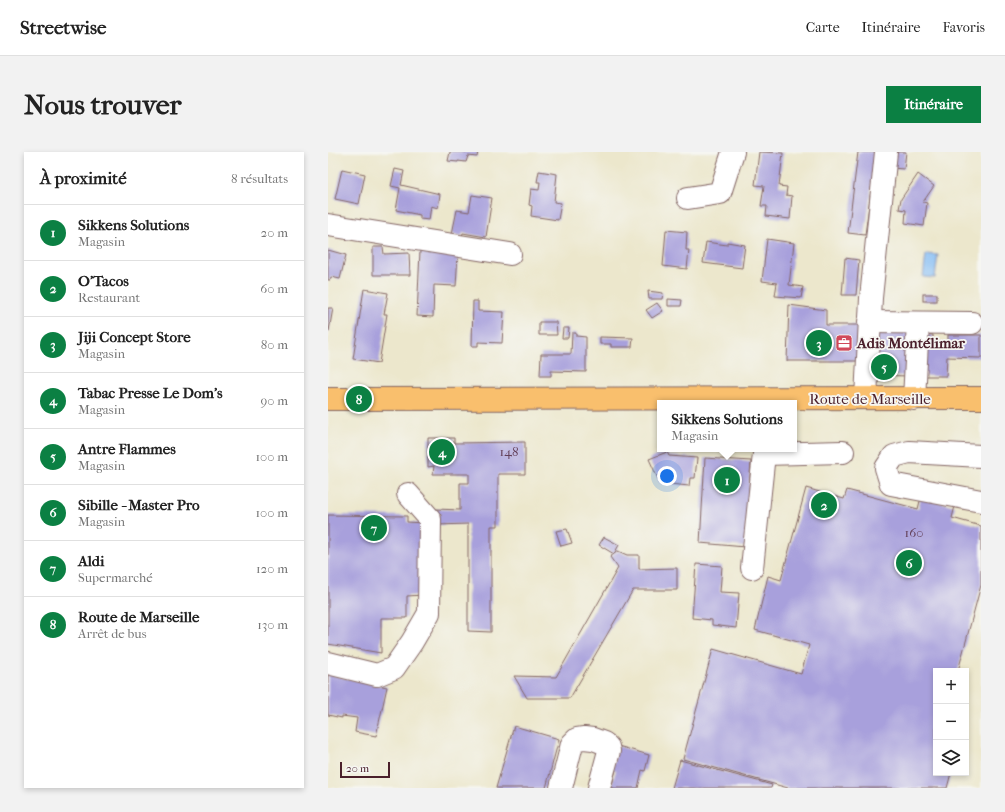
<!DOCTYPE html>
<html lang="fr">
<meta charset="utf-8">
<style>
body{margin:0;font-family:"IM FELL French Canon",serif;background:#f2f2f2;color:#222}
.controls{position:absolute;right:12px;bottom:12px;display:grid;overflow:hidden;border-radius:0px;box-shadow:0 2px 6px #0003}
.controls button{width:36px;height:36px;display:grid;place-items:center;padding:0;border:0;border-bottom:1px solid #e0e0e0;background:#fff;color:#222;font:20px sans-serif}
.scale{position:absolute;left:12px;bottom:10px;width:50px;box-sizing:border-box;padding-left:4px;border:2px solid #4a1f2b;border-top:0;font-size:11px;line-height:14px;white-space:nowrap;color:#4a1f2b;-webkit-text-stroke:3px #f6f6f2;paint-order:stroke}
.you{position:absolute;left:339px;top:324px;width:14px;height:14px;margin:-10px;border:3px solid #fff;border-radius:50%;background:#1a73e8;box-shadow:0 0 0 6px #1a73e833}
.badge{display:grid;place-items:center;width:26px;height:26px;border-radius:50%;background:#0b8043;color:#fff;font-size:13px;font-weight:700}
.pin{position:absolute;translate:-50% -50%;border:2px solid #fff;box-shadow:0 1px 4px #0006}
.popup{position:absolute;left:329px;top:248px;width:140px;height:52px;box-sizing:border-box;display:grid;place-content:center;border-radius:0px;background:#fff;filter:drop-shadow(0 1px 3px #0005);font-size:13px;white-space:nowrap;color:#767676}
.popup b{font-size:15px;color:#222}
.popup::after{content:'';position:absolute;left:50%;top:100%;margin-left:-8px;border:8px solid transparent;border-top-color:#fff}
.list{margin:0;padding:0;list-style:none}
h2{display:flex;justify-content:space-between;align-items:center;height:52px;margin:0;padding:0 16px;font-size:17px}
h2 small{font-size:13px;font-weight:400;color:#767676}
.list li{display:grid;grid-template-columns:26px 1fr auto;gap:12px;align-items:center;box-sizing:border-box;height:56px;padding:0 16px;border-top:1px solid #e0e0e0}
.list b{display:block;font-size:15px;white-space:nowrap}
.list p{margin:0;font-size:13px;white-space:nowrap;color:#767676}
.list em{font-size:13px;font-style:normal;color:#767676}
.icon{flex:none;width:22px;height:22px;fill:none;stroke:currentColor;stroke-width:2;stroke-linecap:round;stroke-linejoin:round}
.map{position:relative;flex:none;width:653px;height:636px;overflow:hidden;border-radius:0px}
header{display:flex;align-items:center;gap:24px;box-sizing:border-box;height:56px;padding:0 20px;background:#fff;border-bottom:1px solid #e0e0e0}
header strong{font-size:19px}
nav{display:flex;gap:22px;margin-inline-start:auto;font-size:14px}
.intro{display:flex;align-items:center;justify-content:space-between;box-sizing:border-box;height:96px;padding:0 24px}
h1{margin:0;font-size:28px}
.button{padding:10px 18px;border-radius:0px;background:#0b8043;color:#fff;font-size:14px;font-weight:700}
main{display:flex;gap:24px;padding:0 24px}
aside{flex:1;background:#fff;border-radius:0px;box-shadow:0 2px 6px #0003}
.map>svg:first-child{display:block}
.water{fill:#83bcf4;stroke:#666e90}
.building{fill:#a8a0dc}
.lines{fill:none;stroke-linecap:round;stroke-linejoin:round}
.minor-casing{stroke:#836563;stroke-width:24}
.major-casing{stroke:#836563;stroke-width:24}
.minor{stroke:#fff;stroke-width:22}
.major{stroke:#f9bf6d;stroke-width:22}
.labels{text-anchor:middle;dominant-baseline:central;stroke-width:3.5;stroke-linejoin:round;paint-order:stroke}
.number-label{font-size:13px;fill:#623f57}
.poi-label{font-size:15px;font-weight:bold;fill:#4a1f2b;stroke:#f6f6f2;text-anchor:start}
.street-label{font-size:15px;fill:#4a1f2b;stroke:#f6f6f2}
</style>
<header>
<strong>Streetwise</strong>
<nav><a>Carte</a><a>Itinéraire</a><a>Favoris</a></nav>
</header>
<div class="intro"><h1>Nous trouver</h1><a class="button">Itinéraire</a></div>
<main>
<aside>
<h2>À proximité<small>8 résultats</small></h2>
<ul class="list">
<li><span class="badge">1</span><div><b>Sikkens Solutions</b><p>Magasin</p></div><em>20 m</em></li>
<li><span class="badge">2</span><div><b>O'Tacos</b><p>Restaurant</p></div><em>60 m</em></li>
<li><span class="badge">3</span><div><b>Jiji Concept Store</b><p>Magasin</p></div><em>80 m</em></li>
<li><span class="badge">4</span><div><b>Tabac Presse Le Dom's</b><p>Magasin</p></div><em>90 m</em></li>
<li><span class="badge">5</span><div><b>Antre Flammes</b><p>Magasin</p></div><em>100 m</em></li>
<li><span class="badge">6</span><div><b>Sibille - Master Pro</b><p>Magasin</p></div><em>100 m</em></li>
<li><span class="badge">7</span><div><b>Aldi</b><p>Supermarché</p></div><em>120 m</em></li>
<li><span class="badge">8</span><div><b>Route de Marseille</b><p>Arrêt de bus</p></div><em>130 m</em></li>
</ul>
</aside>
<div class="map">
<svg width="653" height="636" viewBox="0 0 653 636">
<rect width="100%" height="100%" fill="#f6f6f2"/>
<filter id="ink" filterUnits="userSpaceOnUse"><feTurbulence type="fractalNoise" baseFrequency=".025" numOctaves="2"/><feDisplacementMap in="SourceGraphic" scale="8" xChannelSelector="R" yChannelSelector="G"/><feConvolveMatrix kernelMatrix="1 2 1 2 8 2 1 2 1" color-interpolation-filters="sRGB"/></filter>
<filter id="wash" filterUnits="userSpaceOnUse"><feTurbulence type="fractalNoise" baseFrequency=".012" numOctaves="4" result="noise"/><feDisplacementMap in="SourceGraphic" scale="16" xChannelSelector="R" yChannelSelector="G"/><feGaussianBlur stdDeviation="0.9" result="paint"/><feColorMatrix in="noise" values="0 0 0 0 0 0 0 0 0 0 0 0 0 0 0 0 0 1.4 0 .05"/><feComposite in="paint" operator="in"/></filter>
<g filter="url(#wash)">
<rect width="100%" height="100%" fill="#ece7cc"/>
<polygon class="water" points="598,102 610,103 607,126 595,125"/>
<g id="blocks">
<g class="building">
<polygon points="122,0 150,0 149,5 140,4 138,10 130,9 130,10 120,9"/>
<polygon points="431,0 455,1 451,34 459,35 458,43 464,44 462,67 438,64 439,54 433,54 436,34 427,33"/>
<polygon points="530,0 548,0 537,83 520,81"/>
<polygon points="564,0 578,0 576,17 563,16"/>
<polygon points="14,17 37,22 31,52 7,47"/>
<polygon points="67,17 76,19 73,33 112,42 110,56 103,54 101,68 92,67 92,63 68,58 72,36 63,34"/>
<polygon points="211,19 229,22 226,50 233,51 230,68 203,64 204,54 201,53 203,37 211,38 212,30 209,30"/>
<polygon points="590,22 606,34 595,50 599,51 596,74 577,71 578,58 571,57 573,47"/>
<polygon points="144,43 164,46 158,85 135,81 134,84 124,82 129,58 141,60"/>
<polygon points="338,78 359,80 358,98 361,98 359,117 335,114"/>
<polygon points="439,87 466,91 461,133 475,135 473,146 447,144 449,131 434,129"/>
<polygon points="378,90 399,93 399,90 417,93 414,116 375,111"/>
<polygon points="45,95 55,95 56,102 81,101 82,123 45,123"/>
<polygon points="0,98 18,103 12,127 3,125 2,128 0,128"/>
<polygon points="92,99 130,102 128,134 106,133 105,165 89,164"/>
<polygon points="517,106 531,108 528,143 514,143"/>
<polygon points="36,137 60,141 56,162 59,162 51,211 25,207"/>
<polygon points="320,139 335,141 334,147 321,147"/>
<rect x="595" y="142" width="14" height="7"/>
<polygon points="340,147 354,148 353,154 340,154"/>
<polygon points="145,149 150,149 150,159 176,160 174,191 150,190 150,194 144,194"/>
<polygon points="329,151 335,159 324,166 318,158"/>
<polygon points="461,153 498,158 498,173 534,173 533,209 459,209"/>
<polygon points="0,156 5,156 1,179 0,179"/>
<polygon points="211,170 228,170 229,183 211,183"/>
<polygon points="235,176 241,176 240,186 234,186"/>
<polygon points="547,178 582,179 580,224 546,223"/>
<polygon points="244,181 248,181 248,184 258,185 258,220 223,219 223,224 212,224 213,202 243,202"/>
<polygon points="597,182 605,183 605,191 620,191 620,183 653,183 653,206 619,205 618,224 595,224"/>
<polygon points="272,185 305,186 304,195 283,195 283,192 272,192"/>
<polygon points="100,286 126,286 126,291 197,290 197,322 170,322 170,374 163,374 163,480 140,479 140,372 109,373 108,357 132,358 132,331 141,331 141,322 105,322 106,314 100,315"/>
<polygon points="339,300 341,304 369,306 367,326 362,326 361,334 332,331 321,307"/>
<polygon points="377,306 423,309 417,395 372,391"/>
<polygon points="478,336 516,347 519,338 590,357 593,345 627,354 624,366 653,374 653,433 630,519 608,519 608,621 623,621 619,636 460,636 355,607 385,497 473,522 481,493 427,478 440,424 453,428"/>
<polygon points="0,363 79,364 79,370 95,371 95,443 79,444 79,466 53,466 53,501 0,492"/>
<polygon points="239,377 244,391 233,394 228,379"/>
<polygon points="276,385 291,393 286,402 271,393"/>
<polygon points="290,399 299,403 311,403 311,417 349,416 349,438 305,438 242,546 199,546 186,524 228,525 290,416 282,405"/>
<polygon points="368,412 394,414 392,440 411,441 408,476 384,473 384,468 364,466"/>
<polygon points="0,522 59,535 48,584 27,580 29,566 14,564 14,566 0,563"/>
<polygon points="186,574 231,587 218,636 168,636"/>
<polygon points="290,594 321,603 317,619 314,618 310,636 279,636 280,632 284,633 286,625 288,618 284,617"/>
<polygon points="352,608 444,633 443,636 344,636"/>
</g>
</g>
</g>
<g filter="url(#ink)">
<use href="#blocks" fill-opacity="0" stroke="#836563" stroke-width="1"/>
<g class="lines">
<g class="minor-casing">
<g id="minor">
<polyline points="360,46 392,41 405,0"/>
<polyline points="0,73 182,102"/>
<polyline points="541,170 644,171"/>
<polyline points="538,246 543,146 558,0"/>
<polyline points="586,247 590,171"/>
<polyline points="436,297 436,302 515,300"/>
<polyline points="653,304 581,300 566,304 558,316 563,332 653,349"/>
<polyline points="424,416 436,302"/>
<polyline points="0,511 49,523 66,516 84,490 101,461 102,367 80,342"/>
<polyline points="233,636 244,592 249,587 256,586 265,587 276,591 280,595 281,599 271,636"/>
</g>
</g>
<g class="major-casing">
<polyline id="major" points="0,247 653,246"/>
</g>
<use href="#minor" class="minor"/>
<use href="#major" class="major"/>
</g>
</g>
<defs>
<g id="office-square" transform="scale(0.9)"><rect x="-9" y="-9" width="18" height="18" rx="4" fill="#d1495b" stroke="#f6f6f2"/><path d="M-6-3h4V-5.5h4V-3h4V5H-6ZM-1-4.5V-3h2v-1.5ZM-6 0V1H6V0Z" fill="#fff"/></g>
</defs>
<g fill-rule="evenodd">
<use href="#office-square" x="516" y="191"/>
</g>
<g class="labels">
<g class="number-label">
<text x="181" y="299">148</text>
<text x="586" y="380">160</text>
</g>
<g class="poi-label">
<text x="529" y="191">Adis Montélimar</text>
</g>
<g class="street-label">
<text x="542" y="247">Route de Marseille</text>
</g>
</g>
</svg>
<div class="controls">
<button>+</button>
<button>−</button>
<button><svg class="icon" aria-label="layers" viewBox="0 0 24 24"><path d="M12 4l9 5-9 5-9-5zM3 14l9 5 9-5"/></svg></button>
</div>
<div class="scale">20 m</div>
<div class="you"></div>
<div class="pin badge" style="left:399px;top:328px">1</div>
<div class="popup"><b>Sikkens Solutions</b>Magasin</div>
<div class="pin badge" style="left:496px;top:353px">2</div>
<div class="pin badge" style="left:491px;top:191px">3</div>
<div class="pin badge" style="left:114px;top:300px">4</div>
<div class="pin badge" style="left:556px;top:215px">5</div>
<div class="pin badge" style="left:581px;top:411px">6</div>
<div class="pin badge" style="left:46px;top:376px">7</div>
<div class="pin badge" style="left:31px;top:247px">8</div>
</div>
</main>
